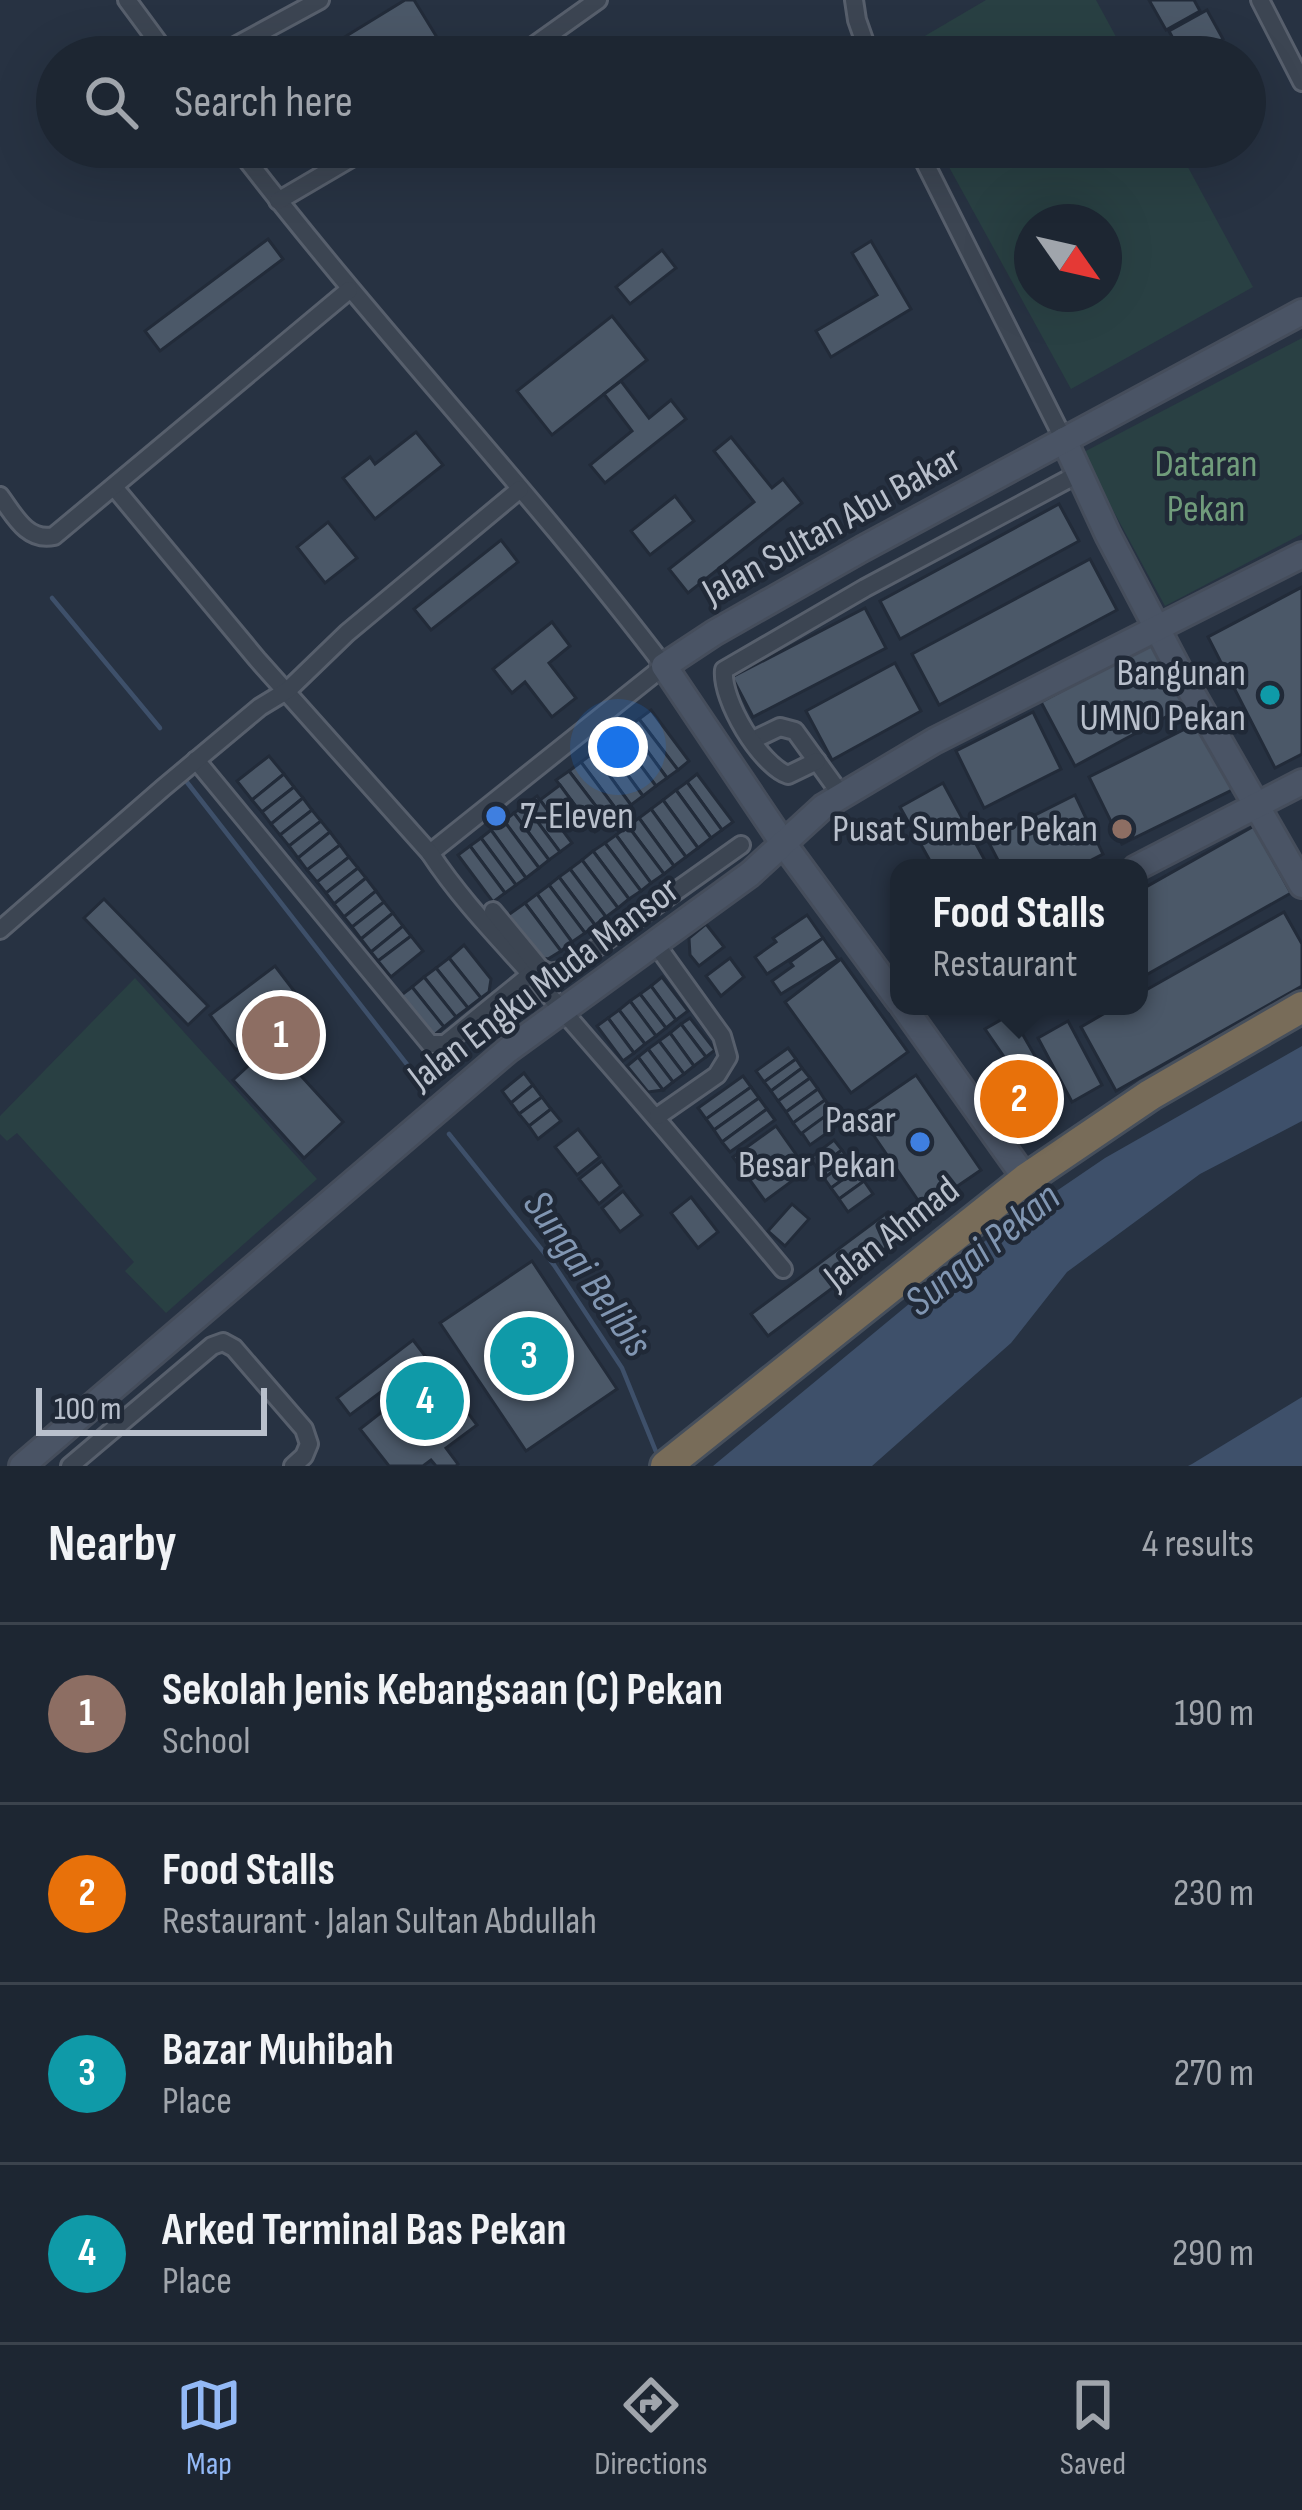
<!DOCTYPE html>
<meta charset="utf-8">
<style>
body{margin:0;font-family:"Sofia Sans Condensed",sans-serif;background:#2a323e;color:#f1f3f6}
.compass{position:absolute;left:1014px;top:204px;width:108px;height:108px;border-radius:50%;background:#1d2632;box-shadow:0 12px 48px #0002;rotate:124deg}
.scale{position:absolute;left:36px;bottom:30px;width:231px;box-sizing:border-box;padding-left:12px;border:6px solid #b9c0cc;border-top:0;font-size:33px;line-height:42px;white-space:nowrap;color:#b9c0cc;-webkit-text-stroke:9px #202937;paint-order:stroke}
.you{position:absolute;left:618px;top:747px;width:42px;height:42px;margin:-30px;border:9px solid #fff;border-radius:50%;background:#1a73e8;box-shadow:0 0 0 18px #1a73e833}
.badge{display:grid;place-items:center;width:78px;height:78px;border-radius:50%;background:#93b9f6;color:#fff;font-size:39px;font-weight:700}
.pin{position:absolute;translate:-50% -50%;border:6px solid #fff;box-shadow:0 3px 12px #0006}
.popup{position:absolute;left:890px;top:859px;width:258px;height:156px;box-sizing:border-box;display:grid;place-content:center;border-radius:24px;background:#1d2632;filter:drop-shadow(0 3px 9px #0005);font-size:39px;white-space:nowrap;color:#a0a5ac}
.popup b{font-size:45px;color:#f1f3f6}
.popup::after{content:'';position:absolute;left:50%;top:100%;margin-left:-24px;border:24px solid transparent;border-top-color:#1d2632}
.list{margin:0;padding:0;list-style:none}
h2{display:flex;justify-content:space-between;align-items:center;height:156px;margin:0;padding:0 48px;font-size:51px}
h2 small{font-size:39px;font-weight:400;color:#a0a5ac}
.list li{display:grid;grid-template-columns:78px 1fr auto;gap:36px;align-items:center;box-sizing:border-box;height:180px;padding:0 48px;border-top:3px solid #3b434d}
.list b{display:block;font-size:45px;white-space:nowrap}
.list p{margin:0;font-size:39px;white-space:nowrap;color:#a0a5ac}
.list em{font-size:39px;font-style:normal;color:#a0a5ac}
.icon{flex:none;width:66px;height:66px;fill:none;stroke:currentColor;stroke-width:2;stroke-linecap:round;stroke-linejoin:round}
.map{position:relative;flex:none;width:1302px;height:1466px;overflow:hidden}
.search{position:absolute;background:#1d2632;box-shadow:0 12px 48px #0002;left:36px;right:36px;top:36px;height:132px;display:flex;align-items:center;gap:30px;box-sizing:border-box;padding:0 42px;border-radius:66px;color:#a0a5ac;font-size:45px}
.sheet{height:876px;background:#1d2632}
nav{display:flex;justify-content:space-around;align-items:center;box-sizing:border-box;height:168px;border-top:3px solid #3b434d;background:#1d2632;font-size:33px;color:#a0a5ac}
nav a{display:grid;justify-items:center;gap:6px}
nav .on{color:#93b9f6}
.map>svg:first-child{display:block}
.green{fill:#294043;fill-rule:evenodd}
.water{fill:#3e506a}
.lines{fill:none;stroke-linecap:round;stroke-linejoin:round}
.stream{stroke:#3e506a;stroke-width:4.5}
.building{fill:#4b5868;stroke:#222b39;stroke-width:3}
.street-casing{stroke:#575f6c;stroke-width:22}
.secondary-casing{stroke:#454d5b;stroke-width:30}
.highway-casing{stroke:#464f5c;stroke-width:36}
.street{stroke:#3c4552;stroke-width:16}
.secondary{stroke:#4a5465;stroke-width:24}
.highway{stroke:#786c59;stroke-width:30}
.culture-dot{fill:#0f9aa8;stroke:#202937;stroke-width:4.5}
.shop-dot{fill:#3f7fe0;stroke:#202937;stroke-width:4.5}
.education-dot{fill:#8d6e63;stroke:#202937;stroke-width:4.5}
.labels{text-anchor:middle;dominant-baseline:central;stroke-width:9;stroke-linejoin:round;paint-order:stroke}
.park-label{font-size:39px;fill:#709c7b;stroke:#202937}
.street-label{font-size:39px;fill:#b9c0cc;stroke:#202937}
.poi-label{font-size:39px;fill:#b9c0cc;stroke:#202937;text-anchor:end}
.water-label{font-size:42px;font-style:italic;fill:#8196b2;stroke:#202937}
</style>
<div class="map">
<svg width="1302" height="1466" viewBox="0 0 1302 1466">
<rect width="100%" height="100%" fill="#273242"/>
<g class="green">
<polygon points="986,0 1096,0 1127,57 889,57"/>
<path d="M938,147H1177L1253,287L1071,389ZM1104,222V294H1032V222Z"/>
<polygon points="1302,338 1302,534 1165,606 1082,453"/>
<polygon points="135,978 317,1179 166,1313 125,1271 134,1262 17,1133 7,1141 0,1134 0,1116"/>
</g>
<g class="water">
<polygon points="1302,1046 1302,1121 1200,1174 1067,1272 1011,1343 872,1466 713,1466 996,1232 1105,1158"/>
<polygon points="1302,1397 1302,1466 1188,1466 1192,1464"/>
</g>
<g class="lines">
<g class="stream">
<polyline points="52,598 160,728"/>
<polyline points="186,781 427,1090"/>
<polyline points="449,1134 554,1265 622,1368 659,1459"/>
</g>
</g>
<g class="building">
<polygon points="405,0 414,0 449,57 312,57"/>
<polygon points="1149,0 1194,0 1200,11 1166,30"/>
<polygon points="1207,10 1223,39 1192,57 1183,57 1169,31"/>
<polygon points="268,239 283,259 160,351 145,331"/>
<polygon points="871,241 911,309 831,357 816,331 877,295 852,253"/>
<polygon points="662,250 676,268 630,304 616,287"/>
<polygon points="612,316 647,360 552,435 517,391"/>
<polygon points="621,381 649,418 671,400 686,419 605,483 590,465 632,431 604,394"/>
<polygon points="416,432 443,465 375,519 343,478 370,457 375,464"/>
<polygon points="731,437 772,488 783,479 802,503 688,593 669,569 754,502 714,451"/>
<polygon points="675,496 694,521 650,555 631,531"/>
<polygon points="1059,504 1079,541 900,639 880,601"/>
<polygon points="328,522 357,558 325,583 297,547"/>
<polygon points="501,540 518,562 431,630 414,609"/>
<polygon points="1090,559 1117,610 939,705 912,654"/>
<polygon points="1302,587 1302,754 1275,768 1208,637"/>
<polygon points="865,608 886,648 753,717 732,677"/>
<polygon points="552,622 570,646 549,663 576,698 552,717 525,682 512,693 493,669"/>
<polygon points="1154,641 1188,705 1075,766 1041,702"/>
<polygon points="895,663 921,711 832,760 806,711"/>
<polygon points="651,710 689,761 678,770 639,719"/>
<polygon points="1033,712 1061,769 984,808 956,751"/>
<polygon points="639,719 678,770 667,778 629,726"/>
<polygon points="1203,720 1236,788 1122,844 1089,777"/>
<polygon points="629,726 667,778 656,786 618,735"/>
<polygon points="618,735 656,786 643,796 605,744"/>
<polygon points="605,744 643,796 631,805 593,753"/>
<polygon points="593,753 631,805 619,813 581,762"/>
<polygon points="269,756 284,774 252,800 237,781"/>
<polygon points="581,762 619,813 608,822 569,771"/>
<polygon points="569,771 608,822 595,832 556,780"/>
<polygon points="284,774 294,787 262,812 252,800"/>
<polygon points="697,774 733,822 722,830 687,782"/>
<polygon points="687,782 722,830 711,838 676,790"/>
<polygon points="943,783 989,868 934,868 900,807"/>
<polygon points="560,785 582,815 562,830 540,800"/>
<polygon points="294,787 303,798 271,824 262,812"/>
<polygon points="676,790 711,838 698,848 663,800"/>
<polygon points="1075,795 1103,854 1076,868 1002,868 987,839"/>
<polygon points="537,796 572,843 560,852 525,805"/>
<polygon points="303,798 312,810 280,835 271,824"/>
<polygon points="663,800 698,848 686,857 651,809"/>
<polygon points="525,805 560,852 549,860 514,813"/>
<polygon points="651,809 686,857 674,866 639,818"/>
<polygon points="312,810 321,821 289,846 280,835"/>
<polygon points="514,813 549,860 539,868 504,821"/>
<polygon points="639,818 674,866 664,874 628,826"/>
<polygon points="321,821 330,832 298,858 289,846"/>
<polygon points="504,821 539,868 526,878 491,830"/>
<polygon points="628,826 664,874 651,883 616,835"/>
<polygon points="1254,826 1291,893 1139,979 1139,891"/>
<polygon points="491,830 526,878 516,885 481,838"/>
<polygon points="330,832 340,845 307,870 298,858"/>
<polygon points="616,835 651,883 641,891 605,843"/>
<polygon points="481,838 516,885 505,893 470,846"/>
<polygon points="605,843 641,891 629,899 593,851"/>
<polygon points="340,845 349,857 317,882 307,870"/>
<polygon points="470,846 505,893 493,902 458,855"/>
<polygon points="593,851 629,899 618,908 582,860"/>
<polygon points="349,857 358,868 326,893 317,882"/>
<polygon points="582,860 618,908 606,917 570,869"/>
<polygon points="358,868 366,878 334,904 326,893"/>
<polygon points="570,869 606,917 595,925 559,877"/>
<polygon points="559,877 595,925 585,933 549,885"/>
<polygon points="366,878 376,891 344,917 334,904"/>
<polygon points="549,885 585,933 572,942 537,894"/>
<polygon points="376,891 384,902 352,927 344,917"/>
<polygon points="537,894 572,942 561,951 525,903"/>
<polygon points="104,899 208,1006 188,1025 84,918"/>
<polygon points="384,902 393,913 361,939 352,927"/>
<polygon points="525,903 561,951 548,959 533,956 504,918"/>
<polygon points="1284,912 1302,944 1302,986 1116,1091 1081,1027 1117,1006 1139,1006 1139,994"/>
<polygon points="393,913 403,926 371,952 361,939"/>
<polygon points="807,915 823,938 767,974 755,957 776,942 773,938"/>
<polygon points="706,924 724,947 699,966 690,955 689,938"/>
<polygon points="403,926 411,936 378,961 371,952"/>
<polygon points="411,936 423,951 391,977 378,961"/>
<polygon points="823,938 838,959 781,994 772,981 793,966 790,962"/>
<polygon points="464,945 491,979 489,992 481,998 449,958"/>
<polygon points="449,958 481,998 468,1008 436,968"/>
<polygon points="730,958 744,977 721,996 706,976"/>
<polygon points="841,959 908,1052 851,1093 785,1002"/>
<polygon points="275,966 301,1000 277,1019 285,1030 266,1044 258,1033 236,1050 210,1015"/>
<polygon points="436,968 468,1008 456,1017 424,977"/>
<polygon points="424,977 456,1017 444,1027 412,987"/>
<polygon points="662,977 688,1011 676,1020 651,986"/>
<polygon points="651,986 676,1020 666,1028 640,994"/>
<polygon points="412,987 444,1027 432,1037 400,996"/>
<polygon points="640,994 666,1028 656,1036 630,1001"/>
<polygon points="630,1001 656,1036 645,1044 619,1010"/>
<polygon points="619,1010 645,1044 634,1053 608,1018"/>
<polygon points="1011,1014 1059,1098 1036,1093 1022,1083 985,1029"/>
<polygon points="608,1018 634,1053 623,1061 597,1026"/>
<polygon points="690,1018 715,1050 706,1057 681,1024"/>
<polygon points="1068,1021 1102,1085 1072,1102 1038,1038"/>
<polygon points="681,1024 706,1057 694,1066 670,1033"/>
<polygon points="670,1033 694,1066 684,1074 659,1041"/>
<polygon points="659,1041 684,1074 673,1082 648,1049"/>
<polygon points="272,1044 343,1122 304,1158 233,1080"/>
<polygon points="788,1048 796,1059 764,1082 756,1071"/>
<polygon points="648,1049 673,1082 663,1090 638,1057"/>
<polygon points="638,1057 663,1090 648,1092 627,1066"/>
<polygon points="796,1059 802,1068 771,1091 764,1082"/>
<polygon points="802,1068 810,1078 778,1101 771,1091"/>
<polygon points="524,1073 533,1085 511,1103 502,1091"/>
<polygon points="916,1075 981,1170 924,1209 859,1114"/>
<polygon points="743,1076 751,1087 706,1119 698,1108"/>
<polygon points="810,1078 818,1089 786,1112 778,1101"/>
<polygon points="533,1085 542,1097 519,1114 511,1103"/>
<polygon points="751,1087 759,1098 714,1130 706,1119"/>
<polygon points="818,1089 825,1100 793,1123 786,1112"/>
<polygon points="542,1097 551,1109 529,1126 519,1114"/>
<polygon points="759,1098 767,1109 722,1142 714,1130"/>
<polygon points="825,1100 833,1111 801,1134 793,1123"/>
<polygon points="551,1109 561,1121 538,1139 529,1126"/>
<polygon points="767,1109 775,1120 730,1152 722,1142"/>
<polygon points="828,1114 837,1126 810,1145 802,1133"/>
<polygon points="776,1126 807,1170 765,1201 733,1157"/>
<polygon points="578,1129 600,1157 577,1175 555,1147"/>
<polygon points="834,1140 842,1150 817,1168 810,1158"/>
<polygon points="842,1150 849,1160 824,1178 817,1168"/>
<polygon points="849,1160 856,1170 831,1188 824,1178"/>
<polygon points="602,1161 621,1186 599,1204 579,1179"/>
<polygon points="856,1170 864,1181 839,1199 831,1188"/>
<polygon points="864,1181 873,1194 848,1212 839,1199"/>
<polygon points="623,1191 642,1215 620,1232 602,1208"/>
<polygon points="691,1197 718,1232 698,1248 671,1213"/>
<polygon points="792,1204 809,1219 785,1246 768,1231"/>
<polygon points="888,1212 905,1234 768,1336 751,1314"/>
<polygon points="532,1261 617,1389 526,1451 440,1323"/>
<polygon points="413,1340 426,1357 394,1381 405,1394 436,1370 477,1425 446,1448 458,1464 456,1466 436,1466 431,1460 423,1466 389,1466 360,1429 392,1404 382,1391 350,1415 337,1398"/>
</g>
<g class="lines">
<g class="street-casing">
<g id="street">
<polyline points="127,0 169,57"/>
<polyline points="854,0 857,20 870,57"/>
<polyline points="1260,0 1302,82"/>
<polyline points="215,57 320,0"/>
<polyline points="518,57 598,0"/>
<path d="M237,147C373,325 528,487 664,666L430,853"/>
<polyline points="917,147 1064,440"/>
<polyline points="278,201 370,147"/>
<path d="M114,487L257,659L430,853C466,908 513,952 555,1002C632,1090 708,1179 783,1269"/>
<path d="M0,496C14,515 27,542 54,536L349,290"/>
<polyline points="753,740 780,727 795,731 842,796"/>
<polyline points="196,760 430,1044 445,1044 531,974"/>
<path d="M817,761L788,775C760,765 721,700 724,670L865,588L1078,474"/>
<polyline points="493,911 540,968 549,973 565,970 741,845"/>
<polyline points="0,930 163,788 260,707 288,690 347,633 520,489"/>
<polyline points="655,943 722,1036 728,1057 717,1075 658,1116"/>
<polyline points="70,1466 212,1346 223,1342 234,1348 304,1429 309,1444 304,1456 293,1466"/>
</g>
</g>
<g class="secondary-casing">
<g id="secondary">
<polyline points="1064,440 1108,535 1181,674 1302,885"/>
<polyline points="1136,868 1302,782"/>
<polyline points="899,1001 783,843 664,666 714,633 862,549 1302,312"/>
<polyline points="903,1006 1026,1179"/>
<polyline points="22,1466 508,1050 750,874 823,807 934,741 1302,555"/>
</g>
</g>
<g class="highway-casing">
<polyline id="highway" points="666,1466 1026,1179 1150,1095 1302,1007"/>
</g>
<use href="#street" class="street"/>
<use href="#secondary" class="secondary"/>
<use href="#highway" class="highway"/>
</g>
<circle class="culture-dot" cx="1270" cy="695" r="12"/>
<g class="shop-dot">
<circle cx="496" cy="816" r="12"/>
<circle cx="920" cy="1142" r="12"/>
</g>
<circle class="education-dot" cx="1122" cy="829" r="12"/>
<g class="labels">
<g class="park-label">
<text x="1206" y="464">Dataran<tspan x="1206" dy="45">Pekan</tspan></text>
</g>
<g class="street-label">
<text transform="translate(832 526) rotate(-29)">Jalan Sultan Abu Bakar</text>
<text transform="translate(544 984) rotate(-37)">Jalan Engku Muda Mansor</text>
<text transform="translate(892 1234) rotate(-38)">Jalan Ahmad</text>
</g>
<g class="poi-label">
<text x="1246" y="673">Bangunan<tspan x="1246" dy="45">UMNO Pekan</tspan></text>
<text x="520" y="816" text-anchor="start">7-Eleven</text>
<text x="1098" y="829">Pusat Sumber Pekan</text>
<text x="896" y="1120">Pasar<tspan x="896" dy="45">Besar Pekan</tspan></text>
</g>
<g class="water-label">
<text transform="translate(983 1250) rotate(-39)">Sungai Pekan</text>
<text transform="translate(587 1274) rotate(55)">Sungai Belibis</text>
</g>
</g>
</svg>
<svg class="compass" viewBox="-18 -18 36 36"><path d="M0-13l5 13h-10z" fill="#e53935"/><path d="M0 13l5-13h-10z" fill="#a0a5ac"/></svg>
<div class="scale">100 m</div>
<div class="you"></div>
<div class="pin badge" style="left:281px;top:1035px;background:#8d6e63">1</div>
<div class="pin badge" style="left:1019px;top:1099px;background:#e8710a">2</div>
<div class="popup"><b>Food Stalls</b>Restaurant</div>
<div class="pin badge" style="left:529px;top:1356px;background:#0f9aa8">3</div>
<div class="pin badge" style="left:425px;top:1401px;background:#0f9aa8">4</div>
<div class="search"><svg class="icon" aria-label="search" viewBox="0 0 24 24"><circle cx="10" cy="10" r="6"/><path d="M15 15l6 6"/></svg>Search here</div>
</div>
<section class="sheet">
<h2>Nearby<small>4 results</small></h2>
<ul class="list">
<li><span class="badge" style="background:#8d6e63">1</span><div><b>Sekolah Jenis Kebangsaan (C) Pekan</b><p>School</p></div><em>190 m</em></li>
<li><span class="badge" style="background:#e8710a">2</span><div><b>Food Stalls</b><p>Restaurant · Jalan Sultan Abdullah</p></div><em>230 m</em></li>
<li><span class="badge" style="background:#0f9aa8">3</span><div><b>Bazar Muhibah</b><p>Place</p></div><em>270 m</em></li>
<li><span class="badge" style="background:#0f9aa8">4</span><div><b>Arked Terminal Bas Pekan</b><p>Place</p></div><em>290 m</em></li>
</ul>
</section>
<nav>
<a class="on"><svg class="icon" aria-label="map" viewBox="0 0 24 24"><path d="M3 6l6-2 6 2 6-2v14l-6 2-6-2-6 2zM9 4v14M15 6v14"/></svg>Map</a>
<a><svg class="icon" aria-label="directions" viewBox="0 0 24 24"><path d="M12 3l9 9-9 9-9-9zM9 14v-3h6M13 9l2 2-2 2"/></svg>Directions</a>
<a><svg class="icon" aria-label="saved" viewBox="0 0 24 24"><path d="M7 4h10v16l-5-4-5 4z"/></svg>Saved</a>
</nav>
